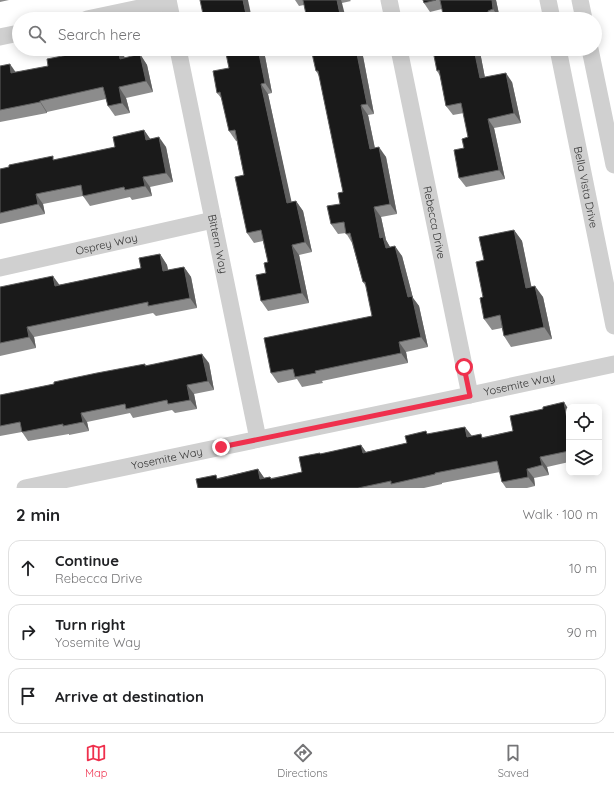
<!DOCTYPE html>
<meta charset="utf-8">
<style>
body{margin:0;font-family:Quicksand,sans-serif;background:#f2f2f2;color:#202124}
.controls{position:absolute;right:12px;bottom:12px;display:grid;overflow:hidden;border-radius:8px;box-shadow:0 2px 10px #0003}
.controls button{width:36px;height:36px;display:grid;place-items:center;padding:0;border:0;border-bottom:1px solid #e0e0e0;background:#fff;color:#202124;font:20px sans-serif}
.stop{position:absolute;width:12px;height:12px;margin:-9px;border:3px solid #ef304d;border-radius:50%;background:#fff}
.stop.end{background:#ef304d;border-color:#fff;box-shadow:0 1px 4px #0008}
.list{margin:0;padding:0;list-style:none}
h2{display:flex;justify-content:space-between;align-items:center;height:52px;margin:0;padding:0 16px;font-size:17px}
h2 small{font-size:13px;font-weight:400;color:#757577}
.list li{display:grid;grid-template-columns:26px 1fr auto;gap:12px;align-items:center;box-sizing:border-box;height:56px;margin:0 8px 8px;padding:0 8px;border:1px solid #e0e0e0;border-radius:12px}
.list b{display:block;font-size:15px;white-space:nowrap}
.list p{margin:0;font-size:13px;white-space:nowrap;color:#757577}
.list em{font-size:13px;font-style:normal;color:#757577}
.icon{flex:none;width:22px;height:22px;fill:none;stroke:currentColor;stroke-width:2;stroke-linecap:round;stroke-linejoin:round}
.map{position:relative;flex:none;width:614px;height:488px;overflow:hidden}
.search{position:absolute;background:#fff;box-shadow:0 2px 10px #0003;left:12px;right:12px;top:12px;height:44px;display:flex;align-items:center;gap:10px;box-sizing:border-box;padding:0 14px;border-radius:22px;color:#757577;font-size:15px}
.sheet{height:244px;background:#fff}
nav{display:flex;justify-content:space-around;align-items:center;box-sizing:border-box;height:56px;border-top:1px solid #e0e0e0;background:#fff;font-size:11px;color:#757577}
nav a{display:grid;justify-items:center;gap:2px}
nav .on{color:#ef304d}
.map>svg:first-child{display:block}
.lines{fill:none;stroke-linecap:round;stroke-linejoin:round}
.minor{stroke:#d0d0d0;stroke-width:17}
.wall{fill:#8c8c8c}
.shaded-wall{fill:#5f5f5f}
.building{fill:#1a1a1a;stroke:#5f5f5f}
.route{stroke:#ef304d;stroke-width:5}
.labels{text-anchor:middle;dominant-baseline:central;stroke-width:4;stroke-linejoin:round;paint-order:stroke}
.street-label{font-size:11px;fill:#333;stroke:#fff}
</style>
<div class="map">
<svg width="614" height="488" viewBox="0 0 614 488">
<rect width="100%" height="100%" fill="#fff"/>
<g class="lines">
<g class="minor">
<polyline points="168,0 172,19"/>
<polyline points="389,0 393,19"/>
<polyline points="548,0 552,19"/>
<polyline points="580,0 584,19"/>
<polyline points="87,19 168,2"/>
<polyline points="0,37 19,33"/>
<path id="s1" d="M178,49L258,439"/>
<path id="s2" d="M399,49L470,395"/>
<path id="s3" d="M558,49L614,326"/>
<polyline points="590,49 614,165"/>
<path id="s4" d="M0,268L213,220"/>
<path id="s5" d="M25,488L470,395L614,364"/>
</g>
</g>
<g class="wall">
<polygon points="0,0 9,0 0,2"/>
<polygon points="295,0 350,0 351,1 342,3 304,5 299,6"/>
<polygon points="423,0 496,0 500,19 444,19 442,9 430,12 424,3"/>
<polygon points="225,49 262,49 264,51 272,93 268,94 291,202 296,201 303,211 312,252 299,255 309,303 268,311 261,301 268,262 263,241 254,243 247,233 244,175 237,141 236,141 229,131 222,99 217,93 229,68"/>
<polygon points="311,49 360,49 362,51 374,114 368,115 375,148 386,157 397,214 381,217 386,240 390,247 402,256 413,298 419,306 428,347 406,352 408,363 322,381 323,383 302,387 297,379 278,383 271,373 372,316 367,288 363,282 352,243 346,233 338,234 331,224 340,204 343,192 319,76 316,71"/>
<polygon points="444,49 494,49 480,52 485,78 512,82 521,123 494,128 505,179 466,187 459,178 464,148 468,137 464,113 453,115 446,106 440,76 437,71"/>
<polygon points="140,54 147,65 153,92 126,98 130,113 115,116 108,106 106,99 47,112 47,113 0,122 0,66 15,72 124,56 125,58"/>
<polygon points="144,130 150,139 166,147 173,182 150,187 152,196 132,200 130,197 90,206 83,196 43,204 45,214 0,224 0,169 55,160 115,147"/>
<polygon points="514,230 522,241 531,287 543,297 552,339 511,347 504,336 502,328 492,330 484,319 483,297 484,260"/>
<polygon points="160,254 167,265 168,270 184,267 191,277 197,308 156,316 153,313 34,337 36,348 0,356 0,287 59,285 141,268"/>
<polygon points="209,363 214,390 194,394 197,409 175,413 172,410 133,418 130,413 87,422 89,431 69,435 69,434 28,441 22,432 0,436 0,395 146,365"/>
<polygon points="569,410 569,462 547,467 549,475 534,478 535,486 527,488 506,488 502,482 500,472 442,483 442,484 424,488 198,488 218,478 258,469 264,478 270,477 271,478 302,472 321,454 361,445 366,452 407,443 428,434 471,436 483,437 513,431"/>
</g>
<g class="shaded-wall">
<polygon points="243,0 248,0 252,19 247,19"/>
<polygon points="337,0 341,0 342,3 346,19 341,19"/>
<polygon points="492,0 496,0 500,19 493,9"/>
<polygon points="488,11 493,19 489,19"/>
<polygon points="118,49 120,49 124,56 127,69 120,59"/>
<polygon points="258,49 262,49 264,51 272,93 265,83"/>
<polygon points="356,49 360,49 362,51 374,114 367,104"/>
<polygon points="474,49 477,49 480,52 487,88 480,78"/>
<polygon points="140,54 147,65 153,92 146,81"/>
<polygon points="10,64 17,74 11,73"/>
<polygon points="506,73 512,82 521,123 514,113"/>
<polygon points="261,84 268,94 294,213 287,203"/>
<polygon points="119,87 126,98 130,113 122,103"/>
<polygon points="40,101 47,112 47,113 40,102"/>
<polygon points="361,105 368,115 377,159 370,149"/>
<polygon points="488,119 494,128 505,179 499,170"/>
<polygon points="144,130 151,140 146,140"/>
<polygon points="159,137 166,147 173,182 166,173"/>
<polygon points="379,147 386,157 397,214 390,204"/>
<polygon points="143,177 150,187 152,196 145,186"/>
<polygon points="36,194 43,204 45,214 38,204"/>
<polygon points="296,201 303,211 312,252 305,242"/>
<polygon points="374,207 381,217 386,240 390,247 393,258 386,248 380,238"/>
<polygon points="514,230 522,241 534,299 526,288"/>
<polygon points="292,245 299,255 309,303 302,293"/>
<polygon points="395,246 402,256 413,298 419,306 428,347 421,337 408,297"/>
<polygon points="160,254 167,265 170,281 163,271"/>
<polygon points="184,267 191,277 197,308 190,298"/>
<polygon points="53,276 61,287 55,286"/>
<polygon points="535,286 543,297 552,339 544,327"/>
<polygon points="27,327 34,337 36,348 29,337"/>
<polygon points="399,342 406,352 408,363 401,353"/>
<polygon points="202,354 209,363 214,390 208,381"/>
<polygon points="187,385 194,394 197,409 190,400"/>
<polygon points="564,402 569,410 569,421 567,419"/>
<polygon points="81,413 87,422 89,431 83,422"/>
<polygon points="465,427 472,436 467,437"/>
<polygon points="361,445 368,455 363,453"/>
<polygon points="540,457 547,467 549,475 542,465"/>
<polygon points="258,469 265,479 260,479"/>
<polygon points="527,469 534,478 535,486 528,477"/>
</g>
<g class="building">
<polygon points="200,0 243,0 247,19 204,19"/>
<polygon points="303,0 337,0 341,19 307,19"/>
<polygon points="423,0 436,0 424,3"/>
<polygon points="440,0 492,0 493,9 488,11 489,19 444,19"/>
<polygon points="98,49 118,49 120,59 140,54 146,81 119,87 122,103 108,106 103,87 40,101 40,102 0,110 0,66 10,64 11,73 48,66 47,59"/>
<polygon points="225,49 258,49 265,83 261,84 287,203 296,201 305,242 292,245 302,293 261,301 256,275 266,273 264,263 268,262 261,230 247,233 235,177 244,175 235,130 229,131 220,92 217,93 213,71 229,68"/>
<polygon points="311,49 356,49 367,104 361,105 370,149 379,147 390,204 374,207 380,238 383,237 386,248 395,246 408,297 412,296 421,337 399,342 401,353 315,371 316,373 295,377 293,369 271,373 264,338 372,316 365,282 363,282 350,233 346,234 344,222 331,224 327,206 340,204 338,193 343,192 318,71 316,71"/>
<polygon points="444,49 474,49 480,78 506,73 514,113 488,119 499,170 459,178 454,150 464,148 462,139 468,137 461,103 446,106 439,70 437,71 433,51"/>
<polygon points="144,130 146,140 159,137 166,173 143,177 145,186 125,190 124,187 83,196 81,185 36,194 38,204 0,213 0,169 9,167 9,165 53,156 53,160 115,147 113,137"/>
<polygon points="514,230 526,288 535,286 544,327 504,336 500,315 484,319 480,298 483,297 476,262 484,260 479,237"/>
<polygon points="160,254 163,271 184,267 190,298 148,306 148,302 27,327 29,337 0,343 0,287 53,276 55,286 141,268 139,258"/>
<polygon points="202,354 208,381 187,385 190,400 168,404 167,400 126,409 125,404 81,413 83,422 63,426 63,424 22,432 20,422 0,426 0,395 54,384 54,382 97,373 145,364 145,366"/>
<polygon points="564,402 567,419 569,419 569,451 540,457 542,465 527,469 528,477 502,482 497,461 435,473 435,474 391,484 391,481 358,488 198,488 196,479 216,475 217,479 258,469 260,479 270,477 271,479 302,472 299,457 320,453 320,454 361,445 363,453 407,443 405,436 426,431 427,434 465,427 467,437 481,434 482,438 513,431 510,416 543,409 543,407"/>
</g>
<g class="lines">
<polyline class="route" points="221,447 470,396 464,367"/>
</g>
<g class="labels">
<g class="street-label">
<text stroke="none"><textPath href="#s3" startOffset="141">Bella Vista Drive</textPath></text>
<text stroke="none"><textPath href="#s2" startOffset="177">Rebecca Drive</textPath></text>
<text stroke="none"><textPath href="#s4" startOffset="109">Osprey Way</textPath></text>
<text stroke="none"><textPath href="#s1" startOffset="199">Bittern Way</textPath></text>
<text stroke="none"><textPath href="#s5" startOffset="505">Yosemite Way</textPath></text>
<text stroke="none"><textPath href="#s5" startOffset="145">Yosemite Way</textPath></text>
</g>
</g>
</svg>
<div class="controls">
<button><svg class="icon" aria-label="locate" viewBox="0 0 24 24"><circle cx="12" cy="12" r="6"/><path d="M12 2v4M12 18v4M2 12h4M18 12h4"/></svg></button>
<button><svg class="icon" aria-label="layers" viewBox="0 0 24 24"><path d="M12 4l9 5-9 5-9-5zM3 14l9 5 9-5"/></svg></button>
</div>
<div class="stop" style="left:464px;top:367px"></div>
<div class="stop end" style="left:221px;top:447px"></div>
<div class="search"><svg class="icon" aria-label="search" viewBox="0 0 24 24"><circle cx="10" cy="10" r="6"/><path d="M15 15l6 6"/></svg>Search here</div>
</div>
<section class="sheet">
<h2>2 min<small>Walk · 100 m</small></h2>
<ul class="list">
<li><svg class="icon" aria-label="ahead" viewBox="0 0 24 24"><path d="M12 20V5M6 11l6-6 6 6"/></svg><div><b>Continue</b><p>Rebecca Drive</p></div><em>10 m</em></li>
<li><svg class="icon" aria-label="right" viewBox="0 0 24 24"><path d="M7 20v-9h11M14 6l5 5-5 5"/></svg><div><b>Turn right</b><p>Yosemite Way</p></div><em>90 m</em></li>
<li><svg class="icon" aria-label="arrive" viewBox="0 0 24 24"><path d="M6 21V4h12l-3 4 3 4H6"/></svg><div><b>Arrive at destination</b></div></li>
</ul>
</section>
<nav>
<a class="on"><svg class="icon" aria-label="map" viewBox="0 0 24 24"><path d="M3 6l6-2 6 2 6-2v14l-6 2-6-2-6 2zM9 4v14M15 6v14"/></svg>Map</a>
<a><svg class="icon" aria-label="directions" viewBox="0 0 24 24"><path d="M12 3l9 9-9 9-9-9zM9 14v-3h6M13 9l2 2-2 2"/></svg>Directions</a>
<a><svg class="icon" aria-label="saved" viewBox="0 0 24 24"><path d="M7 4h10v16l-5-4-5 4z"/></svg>Saved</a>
</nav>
